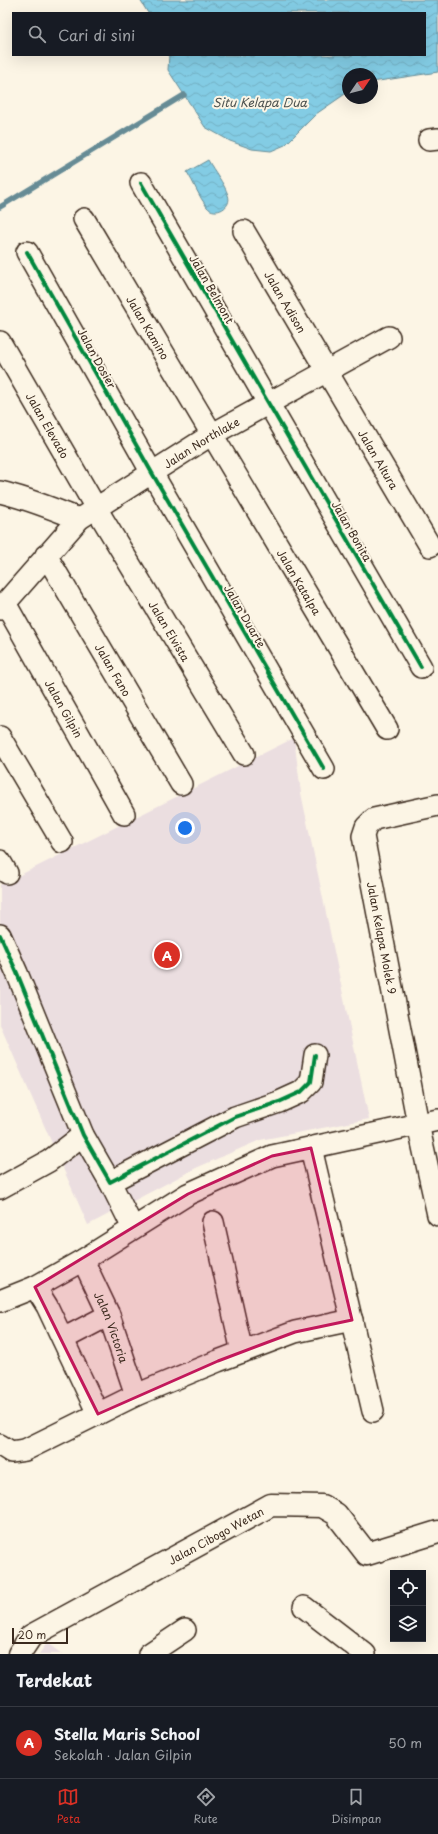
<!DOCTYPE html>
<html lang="id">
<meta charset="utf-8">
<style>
body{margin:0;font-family:"Playpen Sans",sans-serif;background:#242831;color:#f1f3f6}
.controls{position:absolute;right:12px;bottom:12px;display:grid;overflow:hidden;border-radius:0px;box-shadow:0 4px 16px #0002}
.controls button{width:36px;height:36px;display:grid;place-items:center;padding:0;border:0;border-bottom:1px solid #363941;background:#171b24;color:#f1f3f6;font:20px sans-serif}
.compass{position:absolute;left:342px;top:68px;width:36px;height:36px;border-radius:50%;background:#171b24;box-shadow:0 4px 16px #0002;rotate:55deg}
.scale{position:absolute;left:12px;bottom:10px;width:56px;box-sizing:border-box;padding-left:4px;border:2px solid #3b2a1e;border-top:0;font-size:11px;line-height:14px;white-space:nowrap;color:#3b2a1e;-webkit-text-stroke:3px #fcf5e5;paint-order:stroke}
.you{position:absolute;left:185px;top:828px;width:14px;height:14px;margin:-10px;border:3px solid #fff;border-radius:50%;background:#1a73e8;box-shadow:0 0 0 6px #1a73e833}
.badge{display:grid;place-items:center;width:26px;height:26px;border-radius:50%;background:#d93025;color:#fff;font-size:13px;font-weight:700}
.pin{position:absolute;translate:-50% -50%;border:2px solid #fff;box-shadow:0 1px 4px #0006}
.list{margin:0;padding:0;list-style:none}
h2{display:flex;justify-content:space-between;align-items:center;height:52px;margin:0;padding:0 16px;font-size:17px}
h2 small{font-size:13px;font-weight:400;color:#9ea1a6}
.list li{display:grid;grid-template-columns:26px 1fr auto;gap:12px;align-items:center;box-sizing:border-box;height:72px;padding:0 16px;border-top:1px solid #363941}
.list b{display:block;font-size:15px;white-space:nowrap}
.list p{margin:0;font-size:13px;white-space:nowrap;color:#9ea1a6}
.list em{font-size:13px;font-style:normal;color:#9ea1a6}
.icon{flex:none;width:22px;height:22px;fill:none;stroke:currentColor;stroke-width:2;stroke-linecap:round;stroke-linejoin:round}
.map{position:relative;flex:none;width:438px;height:1654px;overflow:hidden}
.search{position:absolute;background:#171b24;box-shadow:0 4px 16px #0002;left:12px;right:12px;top:12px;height:44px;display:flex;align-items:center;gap:10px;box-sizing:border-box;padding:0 14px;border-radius:0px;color:#9ea1a6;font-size:15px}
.sheet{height:124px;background:#171b24}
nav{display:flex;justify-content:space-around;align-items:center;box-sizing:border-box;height:56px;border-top:1px solid #363941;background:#171b24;font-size:11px;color:#9ea1a6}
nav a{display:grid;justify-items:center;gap:2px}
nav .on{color:#d93025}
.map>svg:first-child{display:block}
.built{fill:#ebdee0}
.water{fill:url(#water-waves);stroke:#668b95}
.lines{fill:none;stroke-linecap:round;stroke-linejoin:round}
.stream{stroke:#668b95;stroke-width:5.5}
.street-casing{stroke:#3b2a1e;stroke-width:24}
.secondary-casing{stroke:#3b2a1e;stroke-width:25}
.street{stroke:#fcf5e5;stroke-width:21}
.secondary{stroke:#fcf5e5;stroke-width:22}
.cycleway-casing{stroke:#fcf5e5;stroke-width:6}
.cycleway{stroke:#00873e;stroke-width:4}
.marked{fill:#c2185b;fill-opacity:0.2;stroke:#c2185b;stroke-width:3;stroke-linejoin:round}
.labels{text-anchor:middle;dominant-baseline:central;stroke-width:4;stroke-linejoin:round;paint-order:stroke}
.street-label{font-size:11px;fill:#3b2a1e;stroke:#fcf5e5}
.water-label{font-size:12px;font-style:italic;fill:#4d5250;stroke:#fcf5e5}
</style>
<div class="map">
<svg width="438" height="1654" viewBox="0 0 438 1654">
<defs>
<pattern id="water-waves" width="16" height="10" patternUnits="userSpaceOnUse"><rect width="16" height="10" fill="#83cce4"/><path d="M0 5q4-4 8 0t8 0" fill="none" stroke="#72afc3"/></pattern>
</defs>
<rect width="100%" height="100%" fill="#fcf5e5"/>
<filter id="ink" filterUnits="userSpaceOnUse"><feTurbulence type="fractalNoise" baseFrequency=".025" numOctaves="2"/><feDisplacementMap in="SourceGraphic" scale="8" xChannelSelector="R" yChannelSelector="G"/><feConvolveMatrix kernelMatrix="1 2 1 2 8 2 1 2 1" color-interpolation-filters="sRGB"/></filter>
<g filter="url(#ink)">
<g class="built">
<polygon points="294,738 301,793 369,1119 260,1140 196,1168 88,1225 0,1025 0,885"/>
<polygon points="47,1643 62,1654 39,1654"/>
</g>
<g class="water">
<polygon points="140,0 438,0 438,72 372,82 372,74 348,74 348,92 316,114 285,145 271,151 252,149 230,141 205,127 168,70 169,55 425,55 425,13 148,13"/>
<path d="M208,160C214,171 224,183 228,195C233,207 215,217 207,207C199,197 194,183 187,172Z"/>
</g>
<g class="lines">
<polyline class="stream" points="0,207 184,95"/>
<g class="street-casing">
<g id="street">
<polyline points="429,140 438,139"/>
<polyline points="141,183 421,667"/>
<path id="s1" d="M84,219L387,729"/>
<path id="s2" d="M244,231L430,546"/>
<polyline points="27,252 152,473 324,769"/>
<path id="s3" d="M0,342L96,508L244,754"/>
<path d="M0,492C27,498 53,509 79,519"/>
<path id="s4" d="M46,555L181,784"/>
<path id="s5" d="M5,603L124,814"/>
<path id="s6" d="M0,609L79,519L211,435L389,337"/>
<polyline points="0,737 62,842"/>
<path id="s7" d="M438,805L374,819L366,827L363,836L418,1124L438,1215"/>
<polyline points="0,861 7,873"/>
<polyline points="0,935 17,973 83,1135 110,1182 235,1117 279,1102 301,1092 311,1082 315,1055"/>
<polyline points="311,1148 373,1411"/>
<polyline points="110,1182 133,1228"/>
<polyline points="0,1188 49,1161 83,1135"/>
<polyline points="213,1222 242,1352"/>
<path id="s8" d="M83,1260L109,1315L136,1395"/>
<polyline points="35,1287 47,1306 98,1414"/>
<polyline points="0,1301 35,1287 83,1260 188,1194 272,1156 438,1120"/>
<polyline points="63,1339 109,1315"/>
<polyline points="0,1445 11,1452 25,1450 136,1395 218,1361 295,1332 352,1320"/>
<polyline points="304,1607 365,1654"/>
<polyline points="149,1654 185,1630"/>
</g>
</g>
<g class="secondary-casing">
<g id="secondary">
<path id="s9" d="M19,1654L31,1636L271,1505L322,1506L336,1514L367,1554L438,1532"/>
</g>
</g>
<use href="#street" class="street"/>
<use href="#secondary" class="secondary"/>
<g class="cycleway-casing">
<g id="cycleway">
<polyline points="141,183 421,667"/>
<polyline points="27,252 152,473 324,769"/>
<polyline points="0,935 17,973 83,1135 110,1182 235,1117 279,1102 301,1092 311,1082 315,1055"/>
</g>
</g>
<use href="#cycleway" class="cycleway"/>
</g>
</g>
<path class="marked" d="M311,1148L352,1320L295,1332L218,1361L98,1414L35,1287L188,1194L272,1156Z"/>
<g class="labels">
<g class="street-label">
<text transform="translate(212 289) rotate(60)">Jalan Belmont</text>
<text stroke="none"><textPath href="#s2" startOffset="82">Jalan Adison</textPath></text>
<text stroke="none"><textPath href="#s1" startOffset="126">Jalan Kamino</textPath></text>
<text transform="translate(97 358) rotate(61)">Jalan Dosier</text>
<text stroke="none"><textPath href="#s3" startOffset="96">Jalan Elevado</textPath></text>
<text stroke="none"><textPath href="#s6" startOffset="264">Jalan Northlake</textPath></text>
<text stroke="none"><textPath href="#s2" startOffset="265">Jalan Altura</textPath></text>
<text transform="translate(352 531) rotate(60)">Jalan Bonita</text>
<text stroke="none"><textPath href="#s1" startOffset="422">Jalan Katalpa</textPath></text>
<text transform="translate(245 616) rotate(60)">Jalan Duarte</text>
<text stroke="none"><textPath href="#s3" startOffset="335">Jalan Elvista</textPath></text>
<text stroke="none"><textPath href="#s4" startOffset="133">Jalan Fano</textPath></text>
<text stroke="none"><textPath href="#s5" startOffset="121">Jalan Gilpin</textPath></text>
<text stroke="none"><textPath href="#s7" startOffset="190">Jalan Kelapa Molek 9</textPath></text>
<text stroke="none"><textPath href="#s8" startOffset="73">Jalan Victoria</textPath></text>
<text stroke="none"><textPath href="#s9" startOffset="232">Jalan Cibogo Wetan</textPath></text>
</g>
<g class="water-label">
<text x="260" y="102">Situ Kelapa Dua</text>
</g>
</g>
</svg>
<div class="controls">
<button><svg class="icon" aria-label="locate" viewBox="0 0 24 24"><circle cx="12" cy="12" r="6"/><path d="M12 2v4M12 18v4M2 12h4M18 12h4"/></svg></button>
<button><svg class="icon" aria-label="layers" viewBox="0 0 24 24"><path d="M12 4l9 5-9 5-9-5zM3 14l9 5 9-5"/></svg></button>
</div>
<svg class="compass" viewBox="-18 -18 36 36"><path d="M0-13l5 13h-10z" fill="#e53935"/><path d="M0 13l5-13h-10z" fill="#9ea1a6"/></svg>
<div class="scale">20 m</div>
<div class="you"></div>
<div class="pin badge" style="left:167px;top:955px">A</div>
<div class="search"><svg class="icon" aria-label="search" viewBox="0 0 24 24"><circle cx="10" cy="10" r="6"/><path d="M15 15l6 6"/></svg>Cari di sini</div>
</div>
<section class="sheet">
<h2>Terdekat<small></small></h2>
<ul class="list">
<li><span class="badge">A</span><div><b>Stella Maris School</b><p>Sekolah · Jalan Gilpin</p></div><em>50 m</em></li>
</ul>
</section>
<nav>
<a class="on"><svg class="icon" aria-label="map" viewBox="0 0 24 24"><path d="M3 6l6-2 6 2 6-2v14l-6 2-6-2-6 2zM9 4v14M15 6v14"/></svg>Peta</a>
<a><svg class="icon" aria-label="directions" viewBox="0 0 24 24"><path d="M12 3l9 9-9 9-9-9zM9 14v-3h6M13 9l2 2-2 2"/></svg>Rute</a>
<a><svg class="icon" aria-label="saved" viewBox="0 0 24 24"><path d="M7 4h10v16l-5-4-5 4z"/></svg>Disimpan</a>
</nav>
